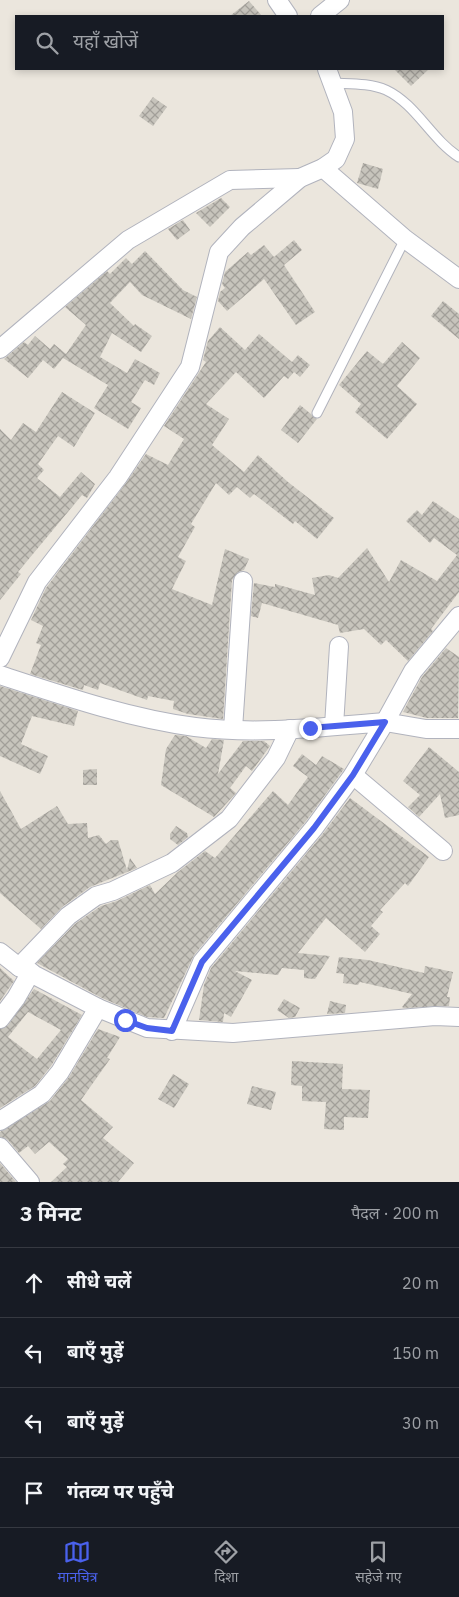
<!DOCTYPE html>
<html lang="hi">
<meta charset="utf-8">
<style>
body{margin:0;font-family:"IBM Plex Sans","Noto Sans Devanagari",sans-serif;background:#20242c;color:#f1f3f6}
.stop{position:absolute;width:15px;height:15px;margin:-11px;border:4px solid #4a61ec;border-radius:50%;background:#fff}
.stop.end{background:#4a61ec;border-color:#fff;box-shadow:0 1px 5px #0008}
.list{margin:0;padding:0;list-style:none}
h2{display:flex;justify-content:space-between;align-items:center;height:65px;margin:0;padding:0 20px;font-size:21px}
h2 small{font-size:16px;font-weight:400;color:#9ea1a6}
.list li{display:grid;grid-template-columns:32px 1fr auto;gap:15px;align-items:center;box-sizing:border-box;height:70px;padding:0 20px;border-top:1px solid #363941}
.list b{display:block;font-size:19px;white-space:nowrap}
.list em{font-size:16px;font-style:normal;color:#9ea1a6}
.icon{flex:none;width:28px;height:28px;fill:none;stroke:currentColor;stroke-width:2;stroke-linecap:round;stroke-linejoin:round}
.map{position:relative;flex:none;width:459px;height:1182px;overflow:hidden}
.search{position:absolute;background:#171b24;box-shadow:0 2px 8px #0003;left:15px;right:15px;top:15px;height:55px;display:flex;align-items:center;gap:12px;box-sizing:border-box;padding:0 18px;border-radius:0px;color:#9ea1a6;font-size:19px}
.sheet{height:345px;background:#171b24}
nav{display:flex;justify-content:space-around;align-items:center;box-sizing:border-box;height:70px;border-top:1px solid #363941;background:#171b24;font-size:14px;color:#9ea1a6}
nav a{display:grid;justify-items:center;gap:2px}
nav .on{color:#4a61ec}
.map>svg:first-child{display:block}
.building{fill:url(#building-cross-hatch);fill-rule:evenodd}
.lines{fill:none;stroke-linecap:round;stroke-linejoin:round}
.lane-casing{stroke:#b1b3bd;stroke-width:11}
.street-casing{stroke:#b1b3bd;stroke-width:20}
.lane{stroke:#fff;stroke-width:9}
.street{stroke:#fff;stroke-width:18}
.route{stroke:#4a61ec;stroke-width:6}
</style>
<div class="map">
<svg width="459" height="1182" viewBox="0 0 459 1182">
<defs>
<pattern id="building-cross-hatch" width="8" height="8" patternUnits="userSpaceOnUse" patternTransform="scale(1.25)"><rect width="8" height="8" fill="#c7c4bc"/><path d="M0 0l8 8M0 8l8-8" fill="none" stroke="#a29f99"/></pattern>
</defs>
<rect width="100%" height="100%" fill="#ebe6dd"/>
<g class="building">
<polygon points="249,1 262,16 230,16"/>
<polygon points="394,69 429,69 411,86"/>
<polygon points="153,97 167,107 153,126 139,116"/>
<polygon points="363,163 383,169 378,189 357,183"/>
<polygon points="221,198 230,207 210,227 196,213"/>
<polygon points="183,220 190,230 177,240 168,229"/>
<polygon points="294,240 302,250 284,265 315,312 296,325 264,279 227,311 218,301 220,292 225,288 222,284 225,272 248,252 251,255 264,245 274,257"/>
<polygon points="145,251 183,290 197,297 191,319 142,295 130,282 110,303 134,326 135,324 152,336 141,352 112,333 100,357 127,373 135,359 160,373 154,385 145,380 131,402 141,408 128,429 94,408 108,385 63,358 54,369 43,360 28,378 4,359 24,342 28,345 35,336 50,349 54,344 66,354 86,325 65,307 107,271 110,274 126,258 132,264"/>
<polygon points="443,301 459,314 459,339 431,316"/>
<polygon points="220,327 245,350 259,334 292,362 298,355 310,365 300,377 294,372 288,379 284,376 264,398 236,372 206,404 229,419 212,445 244,472 258,455 288,482 334,518 317,539 295,521 293,524 254,494 250,498 237,487 229,495 216,483 191,524 195,527 178,557 186,561 172,589 212,605 225,549 249,559 244,570 238,572 232,580 223,719 188,714 173,709 174,701 148,696 147,700 100,683 98,690 84,685 83,690 30,674 41,645 36,643 43,626 31,620 46,588 126,483 146,454 168,465 184,439 164,426 206,362 203,360 208,341"/>
<polygon points="402,342 420,358 397,386 417,404 387,439 355,412 361,404 339,385 367,351 383,364"/>
<polygon points="62,392 95,413 74,447 58,436 38,464 44,470 37,478 60,497 81,472 95,484 87,498 82,495 18,572 21,574 0,600 0,429 11,440 23,423 36,432"/>
<polygon points="300,405 317,419 298,443 281,430"/>
<polygon points="433,501 459,519 459,592 431,629 433,631 408,661 386,640 381,645 364,629 340,633 338,625 262,603 258,618 251,616 254,583 275,587 275,584 315,595 312,578 329,575 338,578 367,548 389,582 401,560 437,581 457,555 434,538 430,543 406,521 417,510 422,515"/>
<polygon points="446,648 459,657 458,718 427,718 403,712 422,677"/>
<polygon points="0,686 78,711 74,726 32,716 21,744 48,756 40,774 0,756"/>
<polygon points="175,735 186,736 206,748 212,739 224,740 218,774 243,741 264,741 270,746 252,771 246,766 230,788 236,793 214,817 161,785 166,749"/>
<polygon points="429,747 459,772 459,815 445,818 440,794 419,817 408,807 420,795 403,781"/>
<polygon points="302,754 316,765 322,756 344,769 306,821 194,955 164,1018 147,1017 102,998 37,963 75,924 101,906 117,901 150,885 155,894 178,872 205,851 215,858 273,791 288,805 308,777 293,766"/>
<polygon points="97,769 97,785 83,785 83,770"/>
<polygon points="0,791 21,829 57,806 68,824 87,823 88,838 99,835 106,844 111,840 118,840 127,870 130,858 137,868 90,887 62,907 41,929 0,893"/>
<polygon points="350,798 429,857 408,886 405,883 380,910 383,912 371,926 380,934 365,952 326,918 298,953 330,956 315,979 304,978 304,970 282,968 278,975 235,971 252,980 231,1017 224,1013 223,1022 199,1020 204,985 211,968 322,835"/>
<polygon points="176,826 187,833 188,837 178,845 170,839 170,834"/>
<polygon points="339,957 368,960 424,973 425,966 453,972 447,997 450,997 449,1006 404,1008 402,1007 412,994 360,982 358,985 343,983 344,974 336,973"/>
<polygon points="0,968 14,981 0,1001"/>
<path d="M34,989L82,1015L51,1066L35,1086L0,1108V1029L8,1025ZM28,1012L61,1030L37,1059L8,1037Z"/>
<polygon points="284,999 300,1008 295,1017 289,1018 277,1010"/>
<polygon points="330,1001 346,1005 345,1013 327,1014"/>
<polygon points="98,1029 120,1037 107,1058 110,1059 81,1100 113,1127 103,1138 134,1163 118,1182 51,1182 67,1167 63,1164 68,1159 49,1142 35,1154 28,1146 19,1153 8,1140 0,1137 0,1132 50,1101 69,1077"/>
<polygon points="292,1061 343,1064 342,1089 370,1090 368,1118 344,1117 344,1130 324,1129 326,1102 302,1101 302,1086 291,1085"/>
<polygon points="173,1074 189,1084 174,1108 158,1099"/>
<polygon points="252,1086 276,1092 271,1110 247,1104"/>
<polygon points="0,1163 16,1182 0,1182"/>
</g>
<g class="lines">
<g class="lane-casing">
<g id="lane">
<path d="M333,83C349,84 370,83 386,90C416,104 431,139 459,157"/>
<polyline points="317,413 405,239"/>
</g>
</g>
<g class="street-casing">
<g id="street">
<polyline points="277,0 288,16"/>
<polyline points="320,16 340,0"/>
<polyline points="323,168 405,239 459,279"/>
<polyline points="0,349 128,240 230,180 300,178"/>
<polyline points="459,616 413,671 385,722 426,729 459,729"/>
<polyline points="0,658 37,582 118,477 190,367 219,252 242,227 300,178 323,168 336,159 345,139 343,112 327,69"/>
<path d="M0,675C64,696 128,718 195,727C258,735 322,727 385,722L353,775L314,828L202,962L172,1031"/>
<polyline points="334,726 339,646"/>
<polyline points="233,729 243,581"/>
<polyline points="353,775 443,851"/>
<polyline points="0,952 19,967 98,1008 147,1028 233,1033 435,1016 459,1017"/>
<polyline points="19,967 68,916 96,896 113,891 172,863 229,819 276,758 290,729"/>
<polyline points="0,1019 16,998 31,972"/>
<polyline points="0,1121 42,1094 60,1072 98,1008"/>
<polyline points="0,1147 30,1182"/>
</g>
</g>
<use href="#lane" class="lane"/>
<use href="#street" class="street"/>
</g>
<g class="lines">
<polyline class="route" points="125,1020 147,1028 172,1031 202,962 314,828 353,775 385,722 310,728"/>
</g>
</svg>
<div class="stop" style="left:125px;top:1020px"></div>
<div class="stop end" style="left:310px;top:728px"></div>
<div class="search"><svg class="icon" aria-label="search" viewBox="0 0 24 24"><circle cx="10" cy="10" r="6"/><path d="M15 15l6 6"/></svg>यहाँ खोजें</div>
</div>
<section class="sheet">
<h2>3 मिनट<small>पैदल · 200 m</small></h2>
<ul class="list">
<li><svg class="icon" aria-label="ahead" viewBox="0 0 24 24"><path d="M12 20V5M6 11l6-6 6 6"/></svg><div><b>सीधे चलें</b></div><em>20 m</em></li>
<li><svg class="icon" aria-label="left" viewBox="0 0 24 24"><path d="M17 20v-9H6M10 6l-5 5 5 5"/></svg><div><b>बाएँ मुड़ें</b></div><em>150 m</em></li>
<li><svg class="icon" aria-label="left" viewBox="0 0 24 24"><path d="M17 20v-9H6M10 6l-5 5 5 5"/></svg><div><b>बाएँ मुड़ें</b></div><em>30 m</em></li>
<li><svg class="icon" aria-label="arrive" viewBox="0 0 24 24"><path d="M6 21V4h12l-3 4 3 4H6"/></svg><div><b>गंतव्य पर पहुँचे</b></div></li>
</ul>
</section>
<nav>
<a class="on"><svg class="icon" aria-label="map" viewBox="0 0 24 24"><path d="M3 6l6-2 6 2 6-2v14l-6 2-6-2-6 2zM9 4v14M15 6v14"/></svg>मानचित्र</a>
<a><svg class="icon" aria-label="directions" viewBox="0 0 24 24"><path d="M12 3l9 9-9 9-9-9zM9 14v-3h6M13 9l2 2-2 2"/></svg>दिशा</a>
<a><svg class="icon" aria-label="saved" viewBox="0 0 24 24"><path d="M7 4h10v16l-5-4-5 4z"/></svg>सहेजे गए</a>
</nav>
